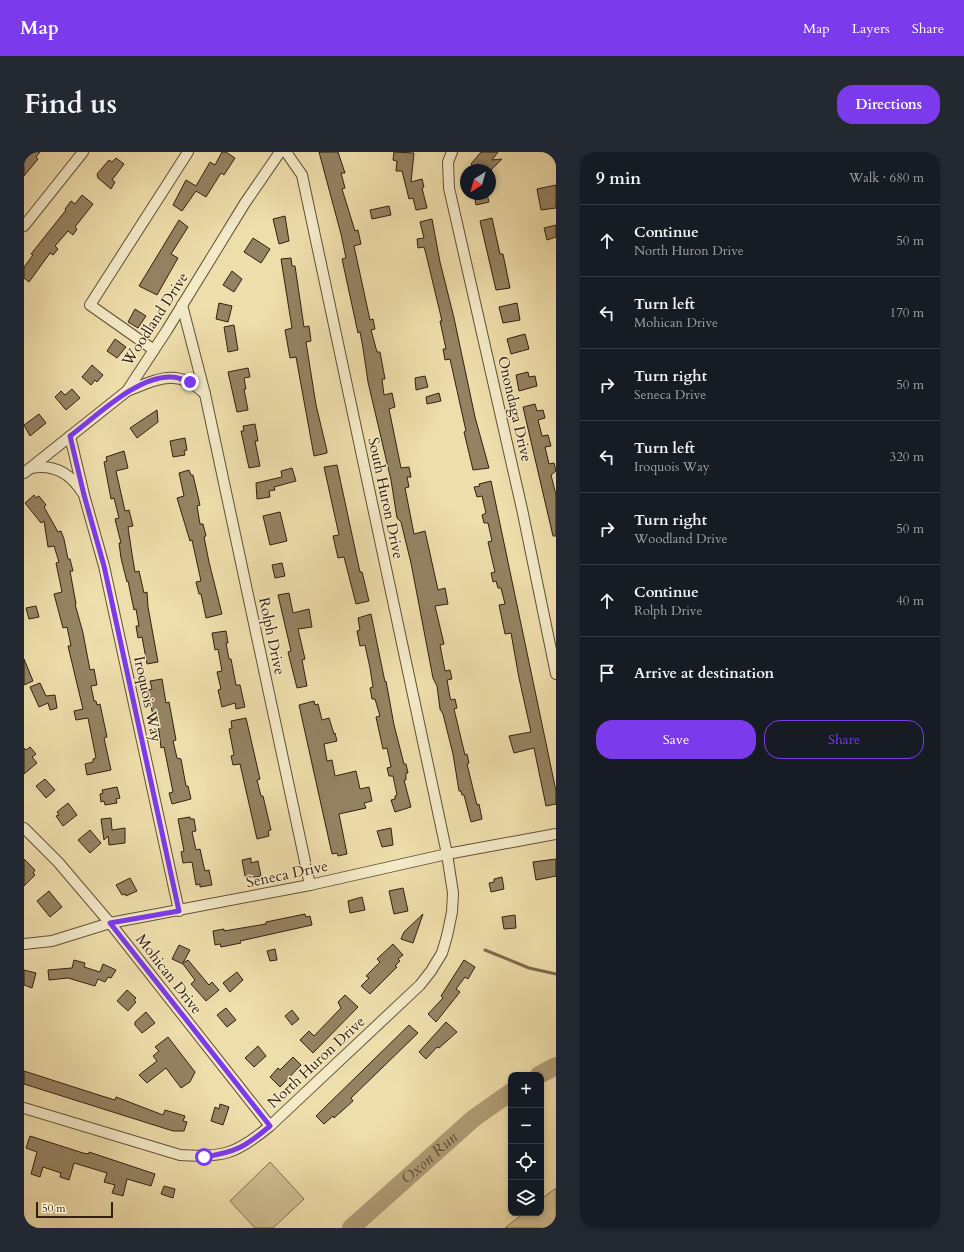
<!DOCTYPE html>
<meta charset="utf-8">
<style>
body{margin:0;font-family:Cardo,serif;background:#242831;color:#f1f3f6}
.controls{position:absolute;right:12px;bottom:12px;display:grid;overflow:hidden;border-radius:8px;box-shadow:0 2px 6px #0003}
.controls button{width:36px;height:36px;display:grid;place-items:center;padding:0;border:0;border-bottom:1px solid #363941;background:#171b24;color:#f1f3f6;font:20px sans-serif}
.compass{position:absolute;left:436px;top:12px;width:36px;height:36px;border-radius:50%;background:#171b24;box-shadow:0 2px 6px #0003;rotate:217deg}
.scale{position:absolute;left:12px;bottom:10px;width:77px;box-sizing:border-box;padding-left:4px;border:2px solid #332012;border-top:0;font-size:11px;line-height:14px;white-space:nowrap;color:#332012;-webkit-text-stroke:3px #f4eac8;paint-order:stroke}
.stop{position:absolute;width:12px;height:12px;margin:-9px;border:3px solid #7c3aed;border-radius:50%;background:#fff}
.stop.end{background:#7c3aed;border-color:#fff;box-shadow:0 1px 4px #0008}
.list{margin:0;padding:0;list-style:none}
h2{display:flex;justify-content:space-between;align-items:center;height:52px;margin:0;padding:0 16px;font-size:17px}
h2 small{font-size:13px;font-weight:400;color:#9ea1a6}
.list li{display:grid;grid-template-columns:26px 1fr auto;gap:12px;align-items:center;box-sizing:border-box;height:72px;padding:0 16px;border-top:1px solid #363941}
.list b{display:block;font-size:15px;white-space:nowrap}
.list p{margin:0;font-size:13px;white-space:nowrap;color:#9ea1a6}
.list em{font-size:13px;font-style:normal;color:#9ea1a6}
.actions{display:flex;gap:8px;padding:12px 16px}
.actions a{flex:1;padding:9px 0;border:1px solid #7c3aed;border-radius:16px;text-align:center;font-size:14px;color:#7c3aed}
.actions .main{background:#7c3aed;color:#fff}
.icon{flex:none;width:22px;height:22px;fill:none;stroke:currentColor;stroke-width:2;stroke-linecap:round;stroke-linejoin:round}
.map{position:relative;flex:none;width:532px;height:1076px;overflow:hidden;border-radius:16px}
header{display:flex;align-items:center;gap:24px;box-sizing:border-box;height:56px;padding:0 20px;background:#7c3aed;color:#fff}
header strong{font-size:19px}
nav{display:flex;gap:22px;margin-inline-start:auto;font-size:14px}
.intro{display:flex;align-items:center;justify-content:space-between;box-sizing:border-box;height:96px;padding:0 24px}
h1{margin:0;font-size:28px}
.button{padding:10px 18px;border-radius:16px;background:#7c3aed;color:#fff;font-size:14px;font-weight:700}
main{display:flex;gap:24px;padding:0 24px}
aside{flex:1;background:#171b24;border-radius:16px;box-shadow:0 2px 6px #0003}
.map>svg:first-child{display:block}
.green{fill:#cebe91;stroke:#806f52}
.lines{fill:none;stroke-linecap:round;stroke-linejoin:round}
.stream{stroke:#7d6b4f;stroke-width:3}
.river{stroke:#ae9d77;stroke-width:18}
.building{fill:#948362;stroke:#332012}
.minor-casing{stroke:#625038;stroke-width:12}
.minor{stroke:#f4eac8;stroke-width:10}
.route{stroke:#7c3aed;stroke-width:5}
.labels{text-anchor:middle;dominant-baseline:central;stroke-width:3;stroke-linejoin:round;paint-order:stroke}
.street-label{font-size:15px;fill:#332012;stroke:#f4eac8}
.water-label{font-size:16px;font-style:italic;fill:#5e4c35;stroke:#f4eac8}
</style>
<header>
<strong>Map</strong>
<nav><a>Map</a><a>Layers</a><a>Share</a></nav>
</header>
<div class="intro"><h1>Find us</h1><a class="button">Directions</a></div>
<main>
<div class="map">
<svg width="532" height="1076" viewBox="0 0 532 1076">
<rect width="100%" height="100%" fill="#eedeab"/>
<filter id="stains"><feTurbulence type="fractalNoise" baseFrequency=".005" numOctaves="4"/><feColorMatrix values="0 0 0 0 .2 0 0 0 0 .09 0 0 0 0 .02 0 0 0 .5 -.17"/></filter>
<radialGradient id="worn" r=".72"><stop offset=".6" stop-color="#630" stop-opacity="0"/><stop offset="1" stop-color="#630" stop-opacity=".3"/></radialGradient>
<g class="green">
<polygon points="246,1010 280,1047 249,1076 231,1076 206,1049"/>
<polygon points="532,1036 532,1076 481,1076 500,1061 517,1061 517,1047"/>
</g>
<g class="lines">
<polyline class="stream" points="461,798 505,816 532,822"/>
<g class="river">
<polyline points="515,923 532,914"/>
<path id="s1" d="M327,1076L450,966L487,940"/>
</g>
</g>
<g class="building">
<polygon points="0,0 16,0 12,5 14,7 0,24"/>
<polygon points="198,0 202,0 211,6 200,23 197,21 182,45 172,39 158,59 149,53 162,28 172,34 186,10 191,13"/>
<polygon points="295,0 314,0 321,21 317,21 321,36 318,37 331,79 334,78 337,92 330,94 346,168 349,167 351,177 347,178 353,200 356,200 361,227 358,227 360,243 368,241 371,255 365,257 377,316 385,315 387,325 383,325 385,335 381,336 390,382 401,379 414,438 421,436 424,452 411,454 420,492 416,493 421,519 426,518 428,527 423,528 426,545 427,548 431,547 433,556 430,557 441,603 443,602 445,611 443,612 453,653 455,652 458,667 447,670 440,643 438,643 437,639 435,639 429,602 419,562 416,557 413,534 409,526 387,411 377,370 373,366 367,328 344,230 339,196 336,180 334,181 318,107 322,106 317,82"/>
<polygon points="370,0 390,1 387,30 398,27 400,35 398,36 403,56 392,58 389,46 385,47 378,19 372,19 373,9 369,8"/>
<polygon points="457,0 474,0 468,8 478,7 467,18 453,18 447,12"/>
<polygon points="92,6 100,12 88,28 91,30 87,37 74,26 73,22 85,8 88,10"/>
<polygon points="532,33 532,56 517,58 513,37"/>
<polygon points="450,42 463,42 465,50 452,53"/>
<polygon points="58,43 69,52 51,75 53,77 49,83 44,79 31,94 34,97 29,103 26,101 5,130 0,126 0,115 9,103 7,102 42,58 41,57 47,49 51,52"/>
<polygon points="365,54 367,63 348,67 346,58"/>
<polygon points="261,64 265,89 255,92 249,67"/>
<polygon points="468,66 476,102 479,102 486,136 472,138 456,69"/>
<polygon points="408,67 416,110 430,166 451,265 465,316 449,318 440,280 442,279 426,207 421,208 419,197 422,197 416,169 418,169 402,102 400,95 394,96 393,87 400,86 396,70"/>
<polygon points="155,68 164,75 147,102 154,106 133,143 115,134"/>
<polygon points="532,73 532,85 523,88 520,76"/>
<polygon points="229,86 246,97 237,111 220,100"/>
<polygon points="267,106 268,114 271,114 280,175 285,174 287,189 282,190 292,253 303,299 303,301 290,304 272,205 266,206 261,178 268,176 257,107"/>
<polygon points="208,119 218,127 210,140 199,133"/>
<polygon points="195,151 208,154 204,170 192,167"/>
<polygon points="493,151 496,168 479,171 475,155"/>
<polygon points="111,157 122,164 114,176 104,170"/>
<polygon points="210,173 214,198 204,200 200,175"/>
<polygon points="501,182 505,197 487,202 483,187"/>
<polygon points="91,187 102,195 93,206 83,199"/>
<polygon points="68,213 79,223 73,230 71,228 67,233 58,225"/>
<polygon points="224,216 226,225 220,226 222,237 220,237 224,258 213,260 204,220"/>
<polygon points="504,220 505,225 511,224 513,234 495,239 492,223"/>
<polygon points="401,224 404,235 392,238 391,226"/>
<polygon points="48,237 56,246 42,258 31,245 37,239 41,243"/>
<polygon points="415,241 417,249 403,252 402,245"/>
<polygon points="511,252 513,259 519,258 521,266 514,268 518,284 524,283 527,294 521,295 525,312 530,311 532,319 527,323 532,343 532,384 529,384 499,255"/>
<polygon points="133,258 134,270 113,286 106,276"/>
<polygon points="15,262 22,271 6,284 0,273"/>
<polygon points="231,272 234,289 231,289 236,314 225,316 217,279 220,279 219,274"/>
<polygon points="161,286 163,298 160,299 161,303 149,305 146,289"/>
<polygon points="100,299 104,316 92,319 101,359 105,358 109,374 104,375 108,402 111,420 115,419 120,441 123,440 124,455 134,510 123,512 118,485 114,486 112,474 115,474 112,457 110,458 104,429 103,430 97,406 95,391 97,391 91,367 95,366 90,346 87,347 80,310 83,309 82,305"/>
<polygon points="313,313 336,420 338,420 345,449 332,452 320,405 314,406 309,384 315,383 300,315"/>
<polygon points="268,316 272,329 250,335 251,338 245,339 246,345 233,347 232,331 258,325 257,319"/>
<polygon points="165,318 167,323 169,323 176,353 173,354 176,372 179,372 182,384 180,385 185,410 198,462 182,466 177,442 175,442 172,430 177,429 168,388 166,389 153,346 160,344 155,321"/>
<polygon points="467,329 532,639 532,652 522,654 510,596 490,601 485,584 507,580 495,526 487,481 481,482 475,453 481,452 477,436 474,436 472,429 469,430 467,421 471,420 464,390 468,389 464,371 460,371 458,363 462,361 458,344 453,345 450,335 456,334 455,332"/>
<polygon points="10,343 12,346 15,344 22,353 20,355 34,380 37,379 40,387 44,407 46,407 49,419 46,419 52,452 51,452 59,481 66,518 70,517 73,533 67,534 70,549 72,549 73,553 76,552 83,585 80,586 87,618 63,623 61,612 69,610 69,607 72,606 64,566 52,568 50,559 59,557 44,494 47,494 43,475 39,476 30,442 38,440 32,411 35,410 30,394 24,395 20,369 17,371 1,351"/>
<polygon points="256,360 263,389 246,393 239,364"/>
<polygon points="258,411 261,424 251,426 248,413"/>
<polygon points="265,441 269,461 285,457 288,475 274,477 281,507 278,508 283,534 273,536 264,500 267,499 254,443"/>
<polygon points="12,454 15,465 5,467 2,456"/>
<polygon points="347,462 361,530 362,529 370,573 380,612 382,612 384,621 382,621 382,628 380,628 387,655 371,660 367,648 371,647 371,644 373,643 369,624 365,624 363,616 367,615 363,596 359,597 352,565 356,564 351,547 348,547 346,536 349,535 346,516 341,493 336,494 333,479 336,478 334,466"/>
<polygon points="202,479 204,491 202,491 205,507 207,507 212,533 216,533 221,555 212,557 211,551 198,555 194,538 197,537 193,520 198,519 194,497 191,498 188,481"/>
<polygon points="0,507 9,529 0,533"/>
<polygon points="138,527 142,551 145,550 148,566 152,588 149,589 153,606 157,607 162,634 164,634 167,647 148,652 145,641 149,640 140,595 137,596 133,564 129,564 124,538 128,537 126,529"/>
<polygon points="16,531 22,544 31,543 33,556 26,558 24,551 15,555 6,535"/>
<polygon points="290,549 291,553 294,552 298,568 305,566 310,582 311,581 313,589 300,592 303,609 308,608 311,624 332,619 336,637 345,635 348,649 340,651 342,656 315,662 323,702 314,704 313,701 308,702 275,553"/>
<polygon points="222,566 236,627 233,628 237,644 239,644 247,678 244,679 245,684 233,687 216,612 209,613 207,604 210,603 205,577 208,576 207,569"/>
<polygon points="6,595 12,602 8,605 13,611 0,622 0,596 2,598"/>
<polygon points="21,627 31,638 22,646 12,634"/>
<polygon points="93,635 96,646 92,647 93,651 81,653 80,649 77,650 76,642 79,641 78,638"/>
<polygon points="44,651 53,663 39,674 32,664 35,663 33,660"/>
<polygon points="166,665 166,667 170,667 172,679 168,680 172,698 176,697 180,715 181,719 185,718 188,733 176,735 176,732 172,733 168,710 159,711 157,700 160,699 154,667"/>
<polygon points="87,666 88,678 101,676 101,691 85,693 84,684 80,688 77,667"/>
<polygon points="367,676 369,693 358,695 353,679"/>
<polygon points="66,678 77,691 66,701 54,688"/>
<polygon points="227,706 227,711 234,709 237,724 225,726 225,724 221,724 218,708"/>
<polygon points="0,707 11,718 9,721 11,723 0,734"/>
<polygon points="532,707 532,724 512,728 509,710"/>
<polygon points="478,725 480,737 467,740 465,731 470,730 470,727"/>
<polygon points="106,726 113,739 102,744 101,742 98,743 92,733"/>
<polygon points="379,736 384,759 370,762 365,739"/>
<polygon points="25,739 38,755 26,765 13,749"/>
<polygon points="338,745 341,758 326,761 324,749"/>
<polygon points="281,762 282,765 286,764 288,773 216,789 217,791 197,795 196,792 191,793 189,779 200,777 200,779 242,772 242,770"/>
<polygon points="399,762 389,791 377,787 380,780"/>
<polygon points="491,763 492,776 480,777 478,765"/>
<polygon points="369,792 379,803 374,807 376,809 371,814 373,815 346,842 337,834 345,826 342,824 356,810 353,807"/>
<polygon points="155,793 166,798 159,811 164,808 185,833 188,830 195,838 182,849 167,832 171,828 159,812 148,807"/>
<polygon points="251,797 253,808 246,809 243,799"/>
<polygon points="50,808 61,811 60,815 76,820 79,812 92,818 87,826 84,825 81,830 74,827 71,834 44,826 25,828 24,818 48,816"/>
<polygon points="440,808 451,815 444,827 441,825 432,837 436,840 412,870 404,862 419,846 417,844"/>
<polygon points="0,818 12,821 8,836 0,833"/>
<polygon points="213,820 219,828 206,840 199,831"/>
<polygon points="103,838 112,846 110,848 112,850 104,859 93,849"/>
<polygon points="321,843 334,855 289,901 276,888 285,879 290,884 317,856 314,850"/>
<polygon points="202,856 212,868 203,875 193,863"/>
<polygon points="268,858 275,867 268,873 261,864"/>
<polygon points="122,860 131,871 118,881 111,873 111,870"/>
<polygon points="422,870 433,880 415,896 413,895 402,907 395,900"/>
<polygon points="385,873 394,881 327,946 329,949 310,966 309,964 300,972 292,964"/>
<polygon points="144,885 171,920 166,930 157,936 142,916 123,931 115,923 133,909 129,904 135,899 131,895"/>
<polygon points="234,894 242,904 230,915 221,906"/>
<polygon points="269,905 277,913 256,935 246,925 254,916 256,918"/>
<polygon points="0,919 81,945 91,948 92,945 139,963 141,958 161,964 159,969 163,970 160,979 149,979 0,932"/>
<polygon points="196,952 205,955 199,973 187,969 191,955 195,957"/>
<polygon points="6,984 59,1001 65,1002 65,1000 131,1022 127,1034 103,1027 99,1044 88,1041 91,1033 80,1030 83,1021 50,1011 45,1028 36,1025 37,1021 19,1015 16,1025 7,1022 13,1000 2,996"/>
<polygon points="140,1034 151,1037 149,1046 137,1042"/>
</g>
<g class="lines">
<g class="minor-casing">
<g id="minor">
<polyline points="428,0 424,10 425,36 498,357 532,522"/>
<polyline points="0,74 59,0"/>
<polyline points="158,153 181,242 286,733"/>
<polyline points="130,198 66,153 164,0"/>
<path d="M103,239C134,227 154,215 181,242"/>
<polyline points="46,284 60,343 80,414 155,759"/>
<path d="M7,316C29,312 46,321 58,340"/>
<polyline points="0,321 103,239 143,178 221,51 256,0"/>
<polyline points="0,676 34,710 86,771 246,974"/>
<polyline points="0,792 28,789 86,771 286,733 423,702 532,682"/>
<path d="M0,956L156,1003C199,1006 212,1002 246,974L396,833L407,819L418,801L423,784L428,760L429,741L423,702L278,23L262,0"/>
</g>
</g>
<use href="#minor" class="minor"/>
</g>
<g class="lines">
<path class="route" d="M166,230C160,228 154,225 148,225C114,223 73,264 46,284L60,343L80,414L155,759L86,771L246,974C221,995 212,1000 180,1005"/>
</g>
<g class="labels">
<g class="street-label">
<text transform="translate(131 167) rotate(-57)">Woodland Drive</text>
<text transform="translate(491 257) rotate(77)">Onondaga Drive</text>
<text transform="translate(362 346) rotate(78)">South Huron Drive</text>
<text transform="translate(248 484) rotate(78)">Rolph Drive</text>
<text transform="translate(124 547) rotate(78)">Iroquois Way</text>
<text transform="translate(263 722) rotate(-12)">Seneca Drive</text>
<text transform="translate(145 822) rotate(52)">Mohican Drive</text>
<text transform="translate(292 910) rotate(-43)">North Huron Drive</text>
</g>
<g class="water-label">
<text stroke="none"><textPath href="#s1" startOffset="105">Oxon Run</textPath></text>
</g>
</g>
<rect width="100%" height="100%" filter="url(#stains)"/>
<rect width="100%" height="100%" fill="url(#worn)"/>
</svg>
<div class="controls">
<button>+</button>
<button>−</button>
<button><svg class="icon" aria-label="locate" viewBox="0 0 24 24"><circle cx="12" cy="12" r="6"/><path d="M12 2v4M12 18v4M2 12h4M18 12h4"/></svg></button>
<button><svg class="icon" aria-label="layers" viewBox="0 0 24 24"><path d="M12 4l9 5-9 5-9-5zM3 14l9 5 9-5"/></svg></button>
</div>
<svg class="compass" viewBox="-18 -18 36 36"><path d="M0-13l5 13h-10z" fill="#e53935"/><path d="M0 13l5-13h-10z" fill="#9ea1a6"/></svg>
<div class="scale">50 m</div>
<div class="stop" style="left:180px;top:1005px"></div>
<div class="stop end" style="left:166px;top:230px"></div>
</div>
<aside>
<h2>9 min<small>Walk · 680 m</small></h2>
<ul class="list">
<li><svg class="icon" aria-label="ahead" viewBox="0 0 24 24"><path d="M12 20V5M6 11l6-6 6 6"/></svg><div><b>Continue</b><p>North Huron Drive</p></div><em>50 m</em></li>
<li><svg class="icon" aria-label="left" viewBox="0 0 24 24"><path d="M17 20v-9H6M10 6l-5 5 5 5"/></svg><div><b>Turn left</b><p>Mohican Drive</p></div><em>170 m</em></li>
<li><svg class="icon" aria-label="right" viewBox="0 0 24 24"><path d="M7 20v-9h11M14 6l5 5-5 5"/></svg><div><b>Turn right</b><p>Seneca Drive</p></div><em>50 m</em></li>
<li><svg class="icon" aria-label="left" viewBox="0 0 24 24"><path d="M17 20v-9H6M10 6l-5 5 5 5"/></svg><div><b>Turn left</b><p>Iroquois Way</p></div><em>320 m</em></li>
<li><svg class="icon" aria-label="right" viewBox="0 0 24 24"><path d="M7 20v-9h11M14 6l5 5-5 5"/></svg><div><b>Turn right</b><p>Woodland Drive</p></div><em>50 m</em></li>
<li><svg class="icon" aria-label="ahead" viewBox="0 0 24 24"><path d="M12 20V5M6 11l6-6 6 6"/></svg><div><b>Continue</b><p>Rolph Drive</p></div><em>40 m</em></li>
<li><svg class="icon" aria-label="arrive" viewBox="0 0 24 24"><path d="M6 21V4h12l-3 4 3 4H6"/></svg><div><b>Arrive at destination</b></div></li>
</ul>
<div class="actions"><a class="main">Save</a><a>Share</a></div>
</aside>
</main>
